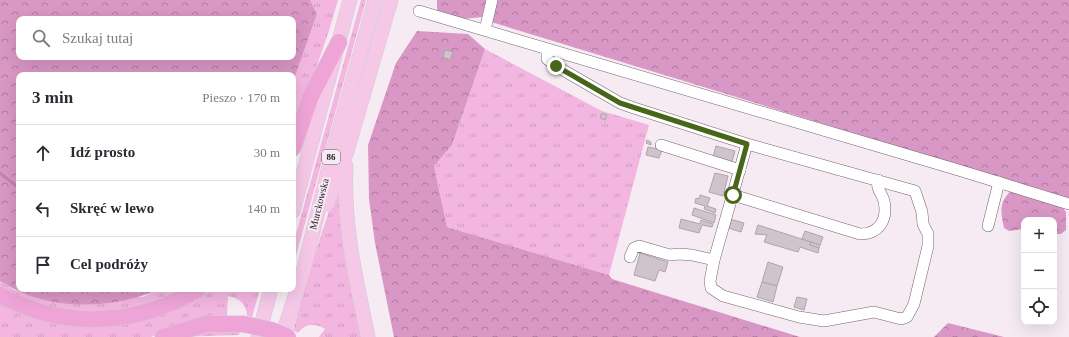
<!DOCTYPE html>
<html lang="pl">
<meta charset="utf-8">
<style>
body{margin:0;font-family:Georgia,serif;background:#f2f2f3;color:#2b2b33}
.controls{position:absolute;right:12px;bottom:12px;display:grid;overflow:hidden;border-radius:8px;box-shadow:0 4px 16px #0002}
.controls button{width:36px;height:36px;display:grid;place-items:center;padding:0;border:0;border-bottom:1px solid #e1e1e2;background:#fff;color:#2b2b33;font:20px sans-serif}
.stop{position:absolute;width:12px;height:12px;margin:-9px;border:3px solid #48661a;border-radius:50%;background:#fff}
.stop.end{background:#48661a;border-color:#fff;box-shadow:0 1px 4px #0008}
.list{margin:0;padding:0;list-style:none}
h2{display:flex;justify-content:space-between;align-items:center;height:52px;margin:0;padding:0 16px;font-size:17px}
h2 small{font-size:13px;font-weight:400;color:#7c7c81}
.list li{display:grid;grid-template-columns:26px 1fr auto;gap:12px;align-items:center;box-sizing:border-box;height:56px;padding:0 16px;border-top:1px solid #e1e1e2}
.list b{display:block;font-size:15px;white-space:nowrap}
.list em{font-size:13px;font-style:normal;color:#7c7c81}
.icon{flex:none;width:22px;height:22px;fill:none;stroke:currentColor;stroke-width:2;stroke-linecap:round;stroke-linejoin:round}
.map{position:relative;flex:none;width:1069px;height:337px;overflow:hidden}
.search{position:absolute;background:#fff;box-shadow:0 4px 16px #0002;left:16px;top:16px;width:280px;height:44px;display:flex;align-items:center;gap:10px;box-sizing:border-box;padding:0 14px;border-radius:8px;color:#7c7c81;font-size:15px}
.panel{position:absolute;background:#fff;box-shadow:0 4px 16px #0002;left:16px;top:72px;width:280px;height:220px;border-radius:8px}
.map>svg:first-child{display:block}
.grass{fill:url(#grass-tufts)}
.forest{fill:url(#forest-crowns);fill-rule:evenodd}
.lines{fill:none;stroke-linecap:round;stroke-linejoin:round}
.stream{stroke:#c283af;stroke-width:3}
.building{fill:#cfc4cb;stroke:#afa4ab}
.minor-casing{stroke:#6f656c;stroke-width:12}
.major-casing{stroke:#cecdce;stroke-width:15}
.highway-casing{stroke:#cecdce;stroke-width:17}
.minor{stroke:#fff;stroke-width:11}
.major{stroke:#f5c8e8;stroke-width:14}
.highway{stroke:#efa4d8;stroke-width:16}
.highway-bridge-casing{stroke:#cecdce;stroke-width:17;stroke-linecap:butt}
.highway-bridge{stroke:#efa4d8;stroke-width:16}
.route{stroke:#48661a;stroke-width:5}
.labels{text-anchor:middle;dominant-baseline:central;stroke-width:4;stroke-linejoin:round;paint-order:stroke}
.shield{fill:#f7ebf3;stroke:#605a5f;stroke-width:1}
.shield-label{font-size:9px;font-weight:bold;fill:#201c1f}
.street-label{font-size:10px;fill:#201c1f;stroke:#f7ebf3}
</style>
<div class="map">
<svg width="1069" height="337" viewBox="0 0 1069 337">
<defs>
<pattern id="grass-tufts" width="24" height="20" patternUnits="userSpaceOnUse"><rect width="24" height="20" fill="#f3b6e0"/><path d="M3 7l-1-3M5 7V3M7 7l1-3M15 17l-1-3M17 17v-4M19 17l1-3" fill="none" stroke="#d09cc0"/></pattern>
<pattern id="forest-crowns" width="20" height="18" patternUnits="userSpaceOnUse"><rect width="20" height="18" fill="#d997c5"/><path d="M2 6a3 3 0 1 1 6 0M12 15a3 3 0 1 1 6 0" fill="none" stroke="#b07a9f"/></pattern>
</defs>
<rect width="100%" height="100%" fill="#f7ebf3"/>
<g class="grass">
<polygon points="310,0 338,0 329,31 293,133 293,82 317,14"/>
<polygon points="361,0 366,0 293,267 293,245"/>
<polygon points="485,49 602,111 649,125 609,275 447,227 434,166 452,145"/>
<path d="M339,181L344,249L362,337H319L325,329C316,323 305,323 298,333L293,330L315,253Z"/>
<polygon points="0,281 16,291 143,297 161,289 190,289 122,313 58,311 0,289"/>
<path d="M208,289H260L252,317L247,316C247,304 239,298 228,296L227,316L172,328L151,337H0V301L53,321L198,296Z"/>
<polygon points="241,329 239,335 179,337 197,332"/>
</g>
<g class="forest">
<path d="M0,0H310L317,14L293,82V75H19V289H161C110,310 48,312 0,281ZM19,19H293V57H19Z"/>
<polygon points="437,0 486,0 482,17 463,19 437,11"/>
<polygon points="494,0 1069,0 1069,199 491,22"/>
<polygon points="417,31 468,34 485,49 452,145 434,166 447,227 609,275 612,279 800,337 394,337 375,243 369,199 368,145 396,63"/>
<path d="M1013,188L1059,203L1066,212V230L1061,234H1054V220H1024V229L1009,231L1004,228C1000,209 999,203 1013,188Z"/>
<polygon points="948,323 1004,337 934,337"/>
</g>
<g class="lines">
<polyline class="stream" points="0,173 19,188"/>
</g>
<g class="building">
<polygon points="445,50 453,52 450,60 443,57"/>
<polygon points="602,113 607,115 605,120 600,118"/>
<polygon points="647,140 651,142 651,145 646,143"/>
<polygon points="716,146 735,151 732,162 713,157"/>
<polygon points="648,147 662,150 659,158 646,155"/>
<polygon points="715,173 728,176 723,196 709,192"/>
<polygon points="700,195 710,198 707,206 716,209 715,213 704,209 705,206 695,203 696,198 699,199"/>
<polygon points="694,208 716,215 714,223 692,215"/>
<polygon points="681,219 700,224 701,220 713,224 712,227 702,225 699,233 679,228"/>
<polygon points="730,219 744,223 741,232 728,228"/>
<polygon points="758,225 811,242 810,245 819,248 818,253 800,247 798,252 764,242 767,235 755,234"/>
<polygon points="805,231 823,237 820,245 802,239"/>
<polygon points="811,242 820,245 819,248 810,245"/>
<polygon points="640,253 668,262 665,272 659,270 655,281 634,275"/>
<polygon points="768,262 783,267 777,286 762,282"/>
<polygon points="762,282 777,286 773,302 757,297"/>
<polygon points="797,297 807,299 804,310 794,307"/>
</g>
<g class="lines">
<g class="minor-casing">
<g id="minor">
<polyline points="419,11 955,169 1069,204"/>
<polyline points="485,30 492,0"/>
<polyline points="547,50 547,59 556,66 620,103 634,108 747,144 915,191 922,212 923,224 928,234 928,246 914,304 907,317 901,319 874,312 824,321 799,317 723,296 711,288 710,281 714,260 747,144"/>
<polyline points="661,145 740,170"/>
<path d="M733,195L860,234C879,234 888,220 884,201C882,193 876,190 878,180"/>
<polyline points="988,226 999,182"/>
<polyline points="630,257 634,248 639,246 670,255 679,254 692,255 714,260"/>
</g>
</g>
<g class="major-casing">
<g id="major">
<path d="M346,166C343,224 356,280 368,337"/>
<polyline points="327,204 347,151 391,0"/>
<polyline points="293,211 350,0"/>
<polyline points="258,337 271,289"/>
<polyline points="282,337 304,268 332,155 375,0"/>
</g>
</g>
<g class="highway-casing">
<g id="highway">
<polyline points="293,148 311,96 339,42"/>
<path d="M0,295C63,330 138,326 198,289"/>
<polyline points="163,337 206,324 243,324"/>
</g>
</g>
<use href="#minor" class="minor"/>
<use href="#major" class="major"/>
<use href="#highway" class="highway"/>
<g class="highway-bridge-casing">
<polyline id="highway-bridge" points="243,324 271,330 288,337"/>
</g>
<use href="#highway-bridge" class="highway-bridge"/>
</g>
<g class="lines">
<polyline class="route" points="556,66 620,103 747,144 733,195"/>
</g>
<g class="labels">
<rect class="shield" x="322" y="150" width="18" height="14" rx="3"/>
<g class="shield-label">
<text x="331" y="157">86</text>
</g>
<g class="street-label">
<text transform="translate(319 204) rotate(-76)">Murckowska</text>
</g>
</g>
</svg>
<div class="controls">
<button>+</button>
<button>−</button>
<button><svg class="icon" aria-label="locate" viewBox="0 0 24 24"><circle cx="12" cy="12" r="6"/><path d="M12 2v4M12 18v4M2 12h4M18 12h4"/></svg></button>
</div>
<div class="stop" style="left:733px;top:195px"></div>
<div class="stop end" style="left:556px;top:66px"></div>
<div class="search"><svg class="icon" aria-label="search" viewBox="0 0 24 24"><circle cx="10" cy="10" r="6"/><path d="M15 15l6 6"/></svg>Szukaj tutaj</div>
<section class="panel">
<h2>3 min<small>Pieszo · 170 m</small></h2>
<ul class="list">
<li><svg class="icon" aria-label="ahead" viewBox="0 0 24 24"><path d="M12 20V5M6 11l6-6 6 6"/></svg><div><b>Idź prosto</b></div><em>30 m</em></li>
<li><svg class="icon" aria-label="left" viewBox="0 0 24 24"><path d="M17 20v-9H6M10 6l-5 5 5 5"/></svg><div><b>Skręć w lewo</b></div><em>140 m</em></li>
<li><svg class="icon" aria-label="arrive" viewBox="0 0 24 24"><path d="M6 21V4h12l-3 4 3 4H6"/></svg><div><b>Cel podróży</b></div></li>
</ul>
</section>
</div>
